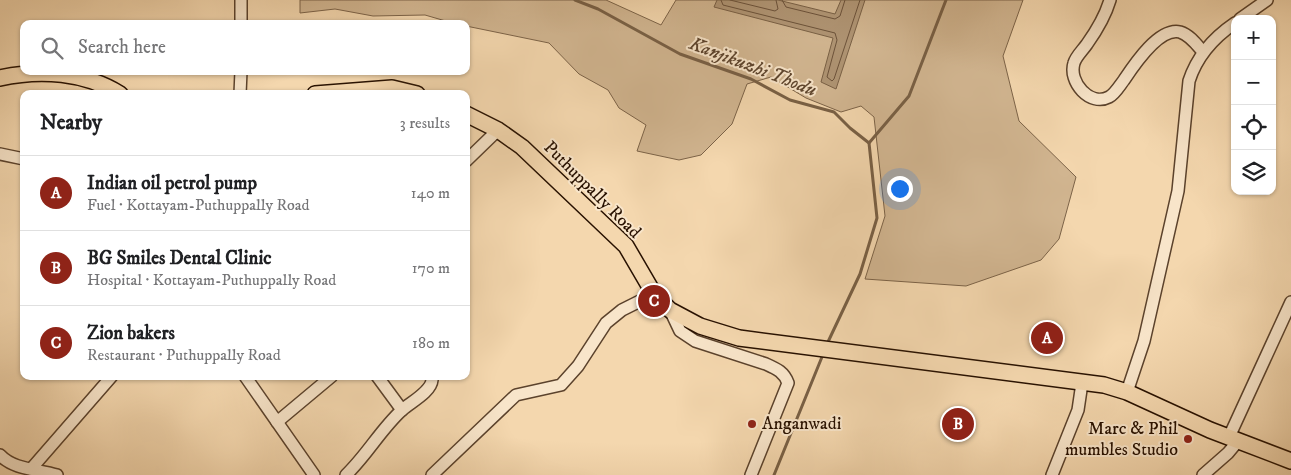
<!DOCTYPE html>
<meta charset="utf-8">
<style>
body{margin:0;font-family:"IM FELL DW Pica",serif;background:#f6f6f6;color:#202124}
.controls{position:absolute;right:15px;top:15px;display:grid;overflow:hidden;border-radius:10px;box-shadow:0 1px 4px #0004}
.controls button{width:45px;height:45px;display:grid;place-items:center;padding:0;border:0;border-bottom:1px solid #e0e0e0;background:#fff;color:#202124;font:25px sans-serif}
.you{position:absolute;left:899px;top:188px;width:18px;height:18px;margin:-12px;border:4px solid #fff;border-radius:50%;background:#1a73e8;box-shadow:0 0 0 8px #1a73e833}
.badge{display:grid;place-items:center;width:32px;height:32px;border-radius:50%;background:#8f2418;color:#fff;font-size:16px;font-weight:700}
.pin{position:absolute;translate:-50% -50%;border:2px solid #fff;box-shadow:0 1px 5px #0006}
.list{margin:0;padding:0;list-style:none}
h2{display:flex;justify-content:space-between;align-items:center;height:65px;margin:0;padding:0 20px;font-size:21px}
h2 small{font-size:16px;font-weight:400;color:#757577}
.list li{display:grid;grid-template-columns:32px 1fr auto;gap:15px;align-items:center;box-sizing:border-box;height:75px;padding:0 20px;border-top:1px solid #e0e0e0}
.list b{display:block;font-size:19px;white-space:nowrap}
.list p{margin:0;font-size:16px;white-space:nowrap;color:#757577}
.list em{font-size:16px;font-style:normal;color:#757577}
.icon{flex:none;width:28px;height:28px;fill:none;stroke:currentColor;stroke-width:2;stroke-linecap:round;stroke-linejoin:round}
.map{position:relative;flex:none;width:1291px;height:475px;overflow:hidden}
.search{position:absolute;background:#fff;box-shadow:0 1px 4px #0004;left:20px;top:20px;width:450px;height:55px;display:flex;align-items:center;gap:12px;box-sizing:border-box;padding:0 18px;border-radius:10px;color:#757577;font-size:19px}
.panel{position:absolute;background:#fff;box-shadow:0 1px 4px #0004;left:20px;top:90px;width:450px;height:290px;border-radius:10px}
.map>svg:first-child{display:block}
.green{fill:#d1b590;stroke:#7c6348}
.water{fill:#af9473;stroke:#796045}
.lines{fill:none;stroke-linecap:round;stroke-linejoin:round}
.shore{stroke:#6c523a;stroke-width:1}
.stream{stroke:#796045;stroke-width:3}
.minor-casing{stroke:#5b422c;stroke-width:14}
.major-casing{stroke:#281100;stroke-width:18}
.minor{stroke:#f8e5ca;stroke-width:11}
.major{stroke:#f4d7ae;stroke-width:15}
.poi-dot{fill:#8f2418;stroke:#f8e5ca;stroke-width:2}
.labels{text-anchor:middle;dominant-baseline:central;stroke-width:4;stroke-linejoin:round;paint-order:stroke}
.street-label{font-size:18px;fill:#281100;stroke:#f8e5ca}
.poi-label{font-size:18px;fill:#281100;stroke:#f8e5ca;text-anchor:start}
.water-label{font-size:19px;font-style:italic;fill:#5e452e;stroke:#f8e5ca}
</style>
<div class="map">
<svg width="1291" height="475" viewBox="0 0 1291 475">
<rect width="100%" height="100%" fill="#f4d7ae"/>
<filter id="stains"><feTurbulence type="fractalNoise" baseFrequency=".004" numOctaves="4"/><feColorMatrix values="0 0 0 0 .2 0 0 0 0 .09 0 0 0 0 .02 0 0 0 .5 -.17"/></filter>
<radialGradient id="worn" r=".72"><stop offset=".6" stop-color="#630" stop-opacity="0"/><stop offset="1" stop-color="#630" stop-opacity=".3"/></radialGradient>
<polygon class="green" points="300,0 606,0 661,25 676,0 1023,0 1003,56 1019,121 1076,177 1059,239 1041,260 966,286 865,279 885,216 874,117 861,106 841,112 806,98 771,77 747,84 732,124 701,155 679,160 637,151 646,125 619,108 608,90 579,74 549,43 466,26 466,24 456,24 425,15 373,16 335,9 300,13"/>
<polygon class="water" points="717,0 778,0 835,14 841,0 865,0 836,89 821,82 833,38 714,7"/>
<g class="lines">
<g class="shore">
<polyline points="721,0 723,5 835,33 837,40 827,77 832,81 834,79 860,0"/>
<polyline points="730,0 775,11 778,9 776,0"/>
<polyline points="782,0 786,7 835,19 840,16 845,0"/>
</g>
<g class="stream">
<polyline points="575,0 598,9 680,54 751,79 790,100 834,112 850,128 869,143 877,218 860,274 827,344"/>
<polyline points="869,143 909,96 946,0"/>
<polyline points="774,475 824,352"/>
</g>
<g class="minor-casing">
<g id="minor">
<path d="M1110,0C1105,17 1097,30 1087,44C1083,50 1076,56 1074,63C1068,82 1090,107 1109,97C1115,94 1120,85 1124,80C1134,65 1159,27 1180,32C1190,35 1197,45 1203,52"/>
<polyline points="1240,19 1267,0"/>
<polyline points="241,24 241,0"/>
<polyline points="240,94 241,71"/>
<polyline points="0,154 24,159"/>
<polyline points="466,161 498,130"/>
<path d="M670,310L680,331L695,341L766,364C777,369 784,372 788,383L751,475"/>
<polyline points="245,376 314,475"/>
<polyline points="377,376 402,410"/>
<path d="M1127,392L1144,341L1178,191L1189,81C1197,56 1213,38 1235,23"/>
<polyline points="277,422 332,376"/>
<polyline points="1229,437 1291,302"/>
<path d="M0,455C14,470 38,469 57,475"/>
<polyline points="31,469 112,376"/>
<path d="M346,475C367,455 381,429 402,410C411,402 431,392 432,380L431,376"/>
<polyline points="432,475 516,395 561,385 578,366 606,323 622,310 654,294"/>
<polyline points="1052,475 1078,410 1082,383"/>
<polyline points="1203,475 1228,453 1238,441"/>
</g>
</g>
<g class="major-casing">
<g id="major">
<path d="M0,78C40,69 85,72 120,94"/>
<polyline points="315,94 392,88 417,94"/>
<polyline points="466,114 498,130 522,147 626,246 654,294 670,310 700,326 739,338 1104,385 1127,392 1210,430 1291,461"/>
</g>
</g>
<use href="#minor" class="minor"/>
<use href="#major" class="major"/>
</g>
<g class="poi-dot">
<circle cx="752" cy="424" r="5"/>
<circle cx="1188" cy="439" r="5"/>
</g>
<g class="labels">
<g class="street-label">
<text transform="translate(592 190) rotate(45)">Puthuppally Road</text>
</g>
<g class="poi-label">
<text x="762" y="424">Anganwadi</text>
<text x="1178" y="429" text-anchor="end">Marc &amp; Phil<tspan x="1178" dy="21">mumbles Studio</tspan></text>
</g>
<g class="water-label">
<text transform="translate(753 67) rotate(21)">Kanjikuzhi Thodu</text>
</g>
</g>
<rect width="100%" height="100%" filter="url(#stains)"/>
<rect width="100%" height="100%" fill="url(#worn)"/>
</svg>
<div class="controls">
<button>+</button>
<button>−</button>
<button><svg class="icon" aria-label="locate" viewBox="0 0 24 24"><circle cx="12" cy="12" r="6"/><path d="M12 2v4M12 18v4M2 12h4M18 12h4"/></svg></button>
<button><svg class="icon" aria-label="layers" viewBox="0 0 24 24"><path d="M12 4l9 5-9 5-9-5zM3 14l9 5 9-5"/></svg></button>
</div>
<div class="you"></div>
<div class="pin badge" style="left:1047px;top:338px">A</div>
<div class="pin badge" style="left:958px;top:424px">B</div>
<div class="pin badge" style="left:654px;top:301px">C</div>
<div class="search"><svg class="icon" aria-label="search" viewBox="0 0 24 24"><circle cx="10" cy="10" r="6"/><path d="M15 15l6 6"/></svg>Search here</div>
<section class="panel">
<h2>Nearby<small>3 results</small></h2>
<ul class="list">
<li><span class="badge">A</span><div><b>Indian oil petrol pump</b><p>Fuel · Kottayam-Puthuppally Road</p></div><em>140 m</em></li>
<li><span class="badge">B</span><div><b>BG Smiles Dental Clinic</b><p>Hospital · Kottayam-Puthuppally Road</p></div><em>170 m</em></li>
<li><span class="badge">C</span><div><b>Zion bakers</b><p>Restaurant · Puthuppally Road</p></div><em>180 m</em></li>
</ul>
</section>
</div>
